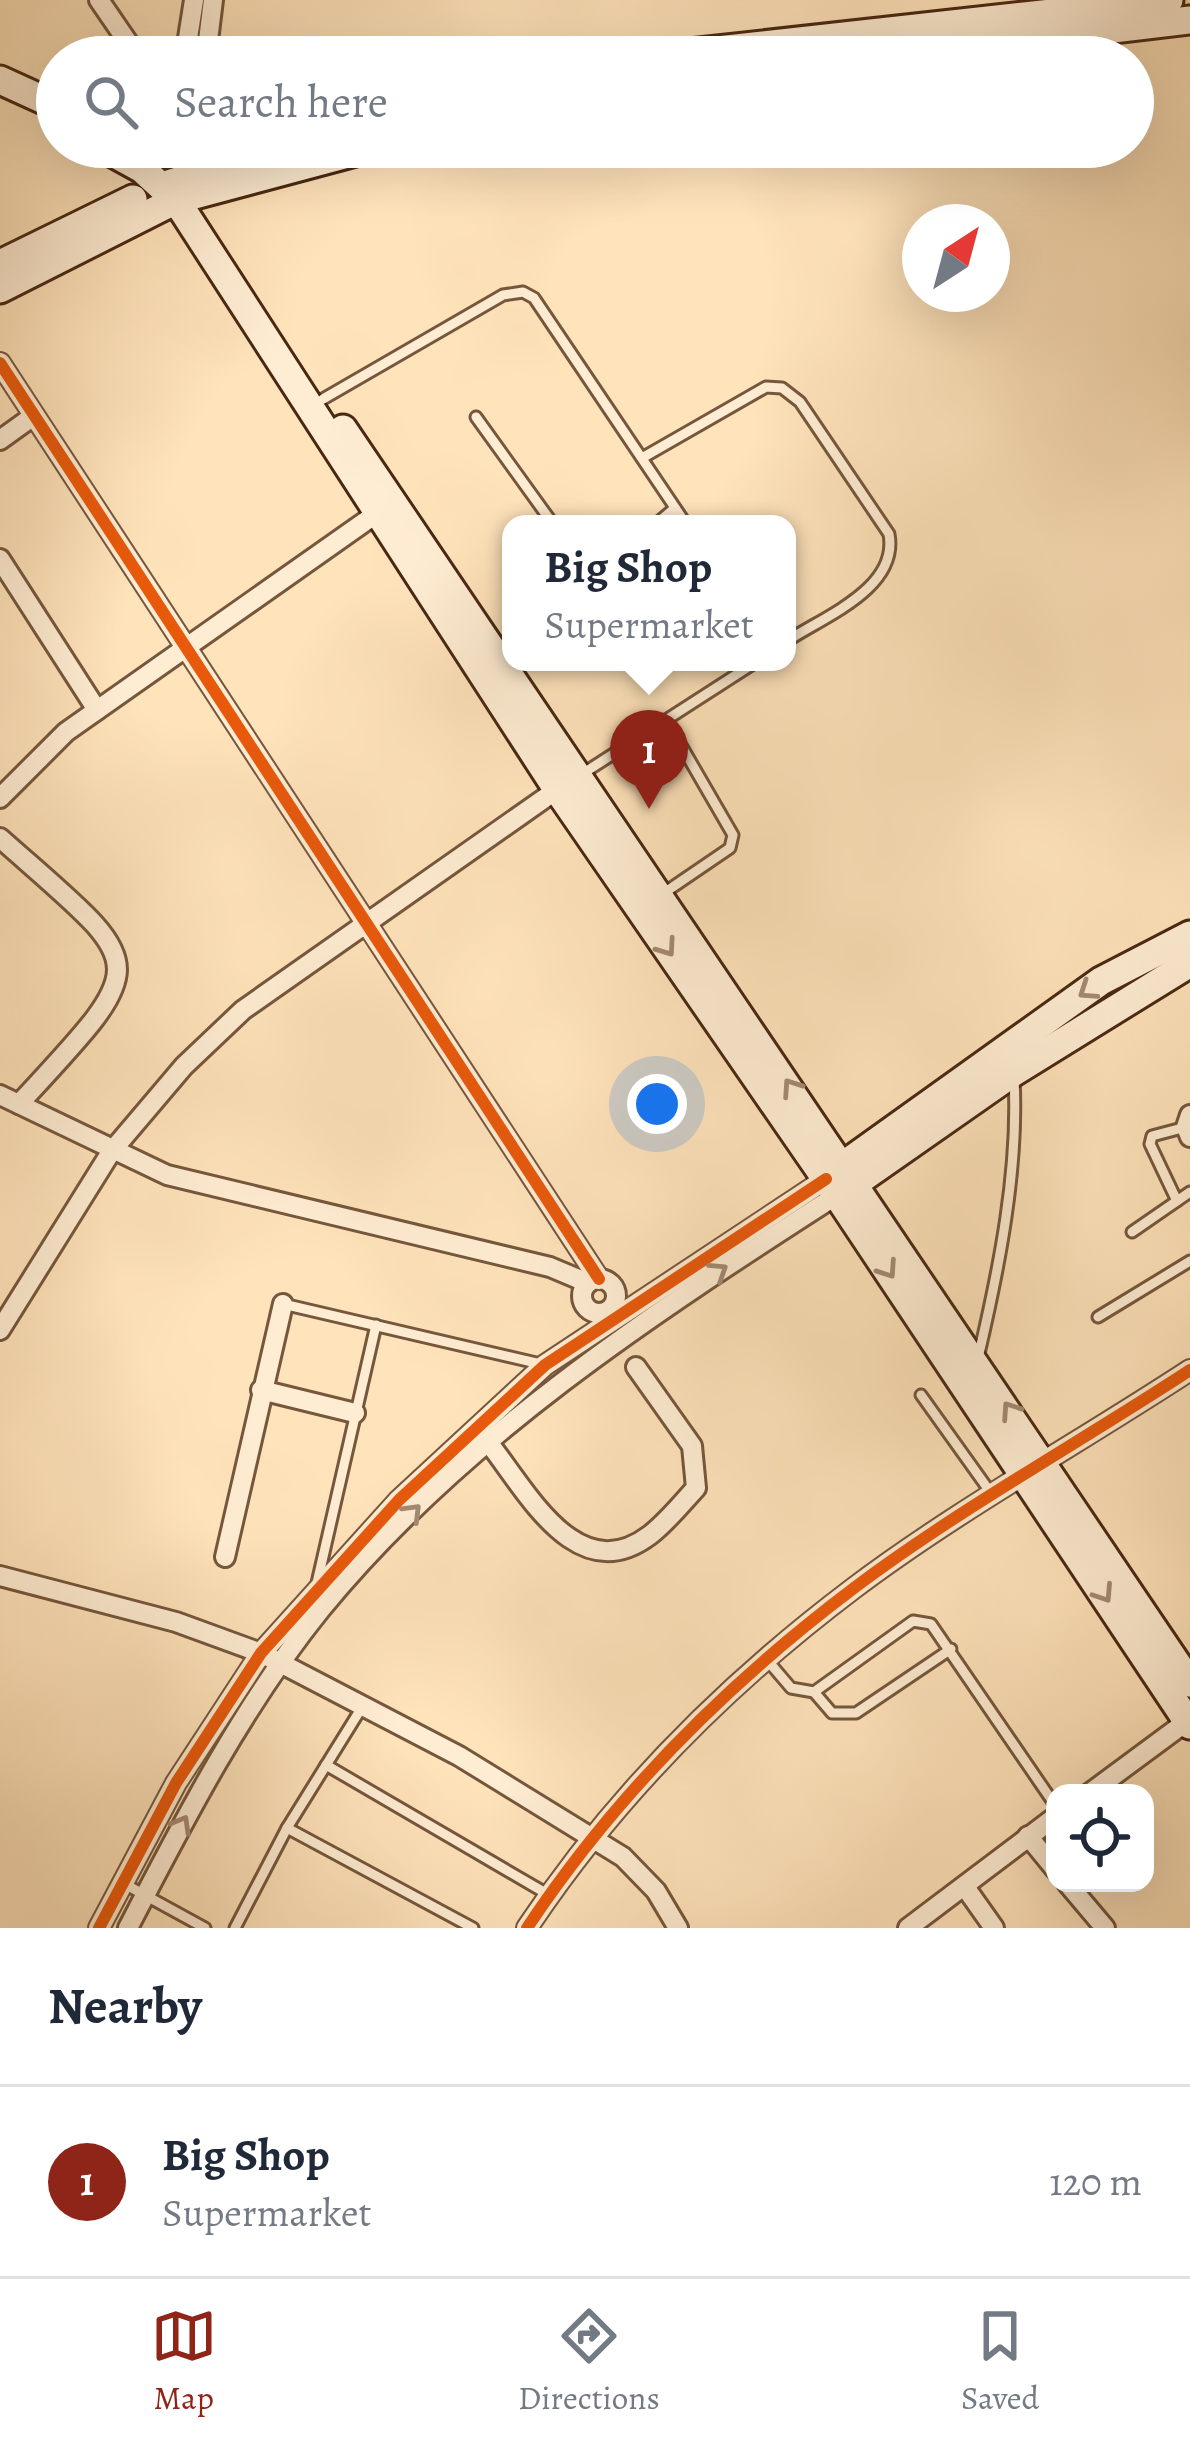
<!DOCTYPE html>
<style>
body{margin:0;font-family:Alegreya,serif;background:#f2f2f3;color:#1f2937}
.controls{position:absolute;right:36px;bottom:36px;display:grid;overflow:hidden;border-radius:24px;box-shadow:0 12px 48px #0002}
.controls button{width:108px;height:108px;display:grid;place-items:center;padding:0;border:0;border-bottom:3px solid #e0e1e3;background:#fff;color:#1f2937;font:60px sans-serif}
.compass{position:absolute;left:902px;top:204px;width:108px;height:108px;border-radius:50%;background:#fff;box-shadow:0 12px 48px #0002;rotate:36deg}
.you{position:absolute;left:657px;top:1104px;width:42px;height:42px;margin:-30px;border:9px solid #fff;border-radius:50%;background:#1a73e8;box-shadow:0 0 0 18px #1a73e833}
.badge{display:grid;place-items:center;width:78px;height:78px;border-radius:50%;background:#8f2418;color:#fff;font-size:39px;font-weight:700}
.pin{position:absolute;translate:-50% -99px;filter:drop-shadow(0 3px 6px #0008)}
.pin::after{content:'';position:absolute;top:63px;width:42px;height:36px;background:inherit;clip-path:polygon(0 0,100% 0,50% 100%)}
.popup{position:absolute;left:502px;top:515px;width:294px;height:156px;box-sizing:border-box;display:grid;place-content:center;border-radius:24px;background:#fff;filter:drop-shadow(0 3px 9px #0005);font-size:39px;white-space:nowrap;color:#747a83}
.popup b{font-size:45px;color:#1f2937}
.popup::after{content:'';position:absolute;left:50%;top:100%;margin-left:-24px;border:24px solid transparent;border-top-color:#fff}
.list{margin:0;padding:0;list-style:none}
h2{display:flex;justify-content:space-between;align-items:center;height:156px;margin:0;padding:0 48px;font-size:51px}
h2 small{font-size:39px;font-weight:400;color:#747a83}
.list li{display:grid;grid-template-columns:78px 1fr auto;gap:36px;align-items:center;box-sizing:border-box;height:192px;padding:0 48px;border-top:3px solid #e0e1e3}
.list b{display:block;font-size:45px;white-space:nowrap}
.list p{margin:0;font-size:39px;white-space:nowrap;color:#747a83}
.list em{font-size:39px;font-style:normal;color:#747a83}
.icon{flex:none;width:66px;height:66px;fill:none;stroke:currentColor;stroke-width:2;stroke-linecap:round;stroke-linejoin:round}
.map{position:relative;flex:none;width:1190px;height:1928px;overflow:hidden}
.search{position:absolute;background:#fff;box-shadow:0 12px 48px #0002;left:36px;right:36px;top:36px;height:132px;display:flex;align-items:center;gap:30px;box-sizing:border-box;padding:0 42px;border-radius:66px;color:#747a83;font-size:45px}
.sheet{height:348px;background:#fff}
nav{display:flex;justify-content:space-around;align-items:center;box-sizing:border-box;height:168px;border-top:3px solid #e0e1e3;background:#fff;font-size:33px;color:#747a83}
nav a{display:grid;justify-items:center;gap:6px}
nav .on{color:#8f2418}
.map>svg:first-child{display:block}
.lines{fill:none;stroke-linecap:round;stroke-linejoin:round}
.lane-casing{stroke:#76573c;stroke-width:15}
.street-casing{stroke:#76573c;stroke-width:24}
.secondary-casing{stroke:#492812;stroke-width:33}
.lane{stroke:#ffedd3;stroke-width:9}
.street{stroke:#ffedd3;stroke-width:18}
.secondary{stroke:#ffedd3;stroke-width:27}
.cycleway-casing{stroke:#ffedd3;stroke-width:20}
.cycleway{stroke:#e8590c;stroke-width:12}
.oneway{stroke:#a48a72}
</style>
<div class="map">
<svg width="1190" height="1928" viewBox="0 0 1190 1928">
<rect width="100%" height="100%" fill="#ffe3bb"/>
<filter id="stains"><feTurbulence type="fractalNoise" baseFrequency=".00167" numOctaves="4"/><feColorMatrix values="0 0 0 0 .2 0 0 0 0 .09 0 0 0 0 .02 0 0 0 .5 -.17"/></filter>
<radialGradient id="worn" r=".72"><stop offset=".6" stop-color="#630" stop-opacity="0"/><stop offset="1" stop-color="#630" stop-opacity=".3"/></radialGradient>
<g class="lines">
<g class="lane-casing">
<g id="lane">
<polyline points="323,399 503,295 523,292 534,298 686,524"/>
<polyline points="476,417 553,524"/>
<path d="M642,458L766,387L782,388L800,402L889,534C899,588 825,616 787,641"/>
<polyline points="656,524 675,508"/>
<polyline points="579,776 756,662"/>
<polyline points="661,895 730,848 733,835 667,721"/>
<polyline points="1177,1201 1150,1144 1152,1136 1186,1127"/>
<polyline points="1132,1232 1190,1192"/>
<polyline points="283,1304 545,1365"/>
<polyline points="1098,1317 1190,1261"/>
<path d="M978,1358C999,1269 1019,1169 1014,1078"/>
<polyline points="921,1395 991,1493"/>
<polyline points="317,1583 376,1325"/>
<polyline points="768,1661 791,1688 814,1692 913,1621 931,1624 1055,1805"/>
<polyline points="814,1692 832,1713 856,1713 951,1649"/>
<polyline points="326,1765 549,1895"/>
<polyline points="287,1828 473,1928"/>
<polyline points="121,1882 205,1928"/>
<polyline points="235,1928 287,1828 364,1704"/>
</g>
</g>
<g class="street-casing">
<g id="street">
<polyline points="99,0 138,57"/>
<polyline points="185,57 194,0"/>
<polyline points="206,57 213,0"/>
<polyline points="0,363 599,1279"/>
<polyline points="0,440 32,417"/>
<polyline points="0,559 97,710"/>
<polyline points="0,798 66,732 383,509"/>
<path d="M0,838C149,970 156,956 19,1104"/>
<polyline points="0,1095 167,1175 550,1267 588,1283"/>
<polyline points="1190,1115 1186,1127 1190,1137"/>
<circle cx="599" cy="1296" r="17"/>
<polyline points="0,1330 111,1152 184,1066 243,1010 565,784"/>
<polyline points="261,1390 355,1413"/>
<path d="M488,1442C527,1491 577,1590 650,1535C667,1522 682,1503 696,1488L692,1446L636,1367"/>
<polyline points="225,1557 283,1304"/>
<polyline points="0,1576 176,1622 261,1653 459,1756 623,1857 656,1891 678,1928"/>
<polyline points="1090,1793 1190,1719"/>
<polyline points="1028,1836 1055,1869"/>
<polyline points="1067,1883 1105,1928"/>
<polyline points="965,1887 994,1928"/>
<polyline points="99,1928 176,1783 261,1653 399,1500 545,1365 826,1179"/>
<path d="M128,1928C184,1820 244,1704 321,1609C462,1437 652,1314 837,1195"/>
<path d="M527,1928C614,1797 728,1683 854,1588C956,1511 1082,1441 1190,1370"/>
<polyline points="908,1928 1055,1817"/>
</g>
</g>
<g class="secondary-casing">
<g id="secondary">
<polyline points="653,57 1169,0"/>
<polyline points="879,57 1190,20"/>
<polyline points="0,80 57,106"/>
<polyline points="102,147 142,169 176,200 557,789 837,1195 1190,1725"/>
<polyline points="168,184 284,147"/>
<polyline points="0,264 133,199"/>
<polyline points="0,289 176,200 374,147"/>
<polyline points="343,429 1190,1683"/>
<polyline points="830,1175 1101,981 1190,935"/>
<polyline points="841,1193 1014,1072 1190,963"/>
</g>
</g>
<use href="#lane" class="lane"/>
<use href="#street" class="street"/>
<use href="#secondary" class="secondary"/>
<g class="cycleway-casing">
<g id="cycleway">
<polyline points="0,363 599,1279"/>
<polyline points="99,1928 176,1783 261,1653 399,1500 545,1365 826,1179"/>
<path d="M527,1928C614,1797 728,1683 854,1588C956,1511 1082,1441 1190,1370"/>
</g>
</g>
<use href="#cycleway" class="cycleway"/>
</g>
<defs><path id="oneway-chevron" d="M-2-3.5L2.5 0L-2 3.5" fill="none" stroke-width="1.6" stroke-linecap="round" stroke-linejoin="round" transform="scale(3)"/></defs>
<g class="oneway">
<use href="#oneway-chevron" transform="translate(667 948) rotate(55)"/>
<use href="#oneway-chevron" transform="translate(1087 991) rotate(146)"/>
<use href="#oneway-chevron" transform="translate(791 1087) rotate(-124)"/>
<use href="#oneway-chevron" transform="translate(888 1270) rotate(56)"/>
<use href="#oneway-chevron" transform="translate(719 1271) rotate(-33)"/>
<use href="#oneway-chevron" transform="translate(1010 1410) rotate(-124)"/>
<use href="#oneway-chevron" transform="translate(413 1512) rotate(-45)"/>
<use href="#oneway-chevron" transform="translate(1104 1594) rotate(57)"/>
<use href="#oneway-chevron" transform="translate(182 1824) rotate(-60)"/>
</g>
<rect width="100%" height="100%" filter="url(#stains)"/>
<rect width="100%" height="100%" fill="url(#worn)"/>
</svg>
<div class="controls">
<button><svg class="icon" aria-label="locate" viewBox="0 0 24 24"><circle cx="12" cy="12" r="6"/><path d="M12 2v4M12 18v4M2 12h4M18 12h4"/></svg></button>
</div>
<svg class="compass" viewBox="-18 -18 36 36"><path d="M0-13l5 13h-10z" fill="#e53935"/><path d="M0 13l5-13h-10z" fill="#747a83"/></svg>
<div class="you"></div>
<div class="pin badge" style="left:649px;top:809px">1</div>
<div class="popup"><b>Big Shop</b>Supermarket</div>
<div class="search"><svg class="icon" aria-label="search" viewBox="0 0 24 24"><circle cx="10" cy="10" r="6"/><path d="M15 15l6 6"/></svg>Search here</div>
</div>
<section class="sheet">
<h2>Nearby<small></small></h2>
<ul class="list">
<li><span class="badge">1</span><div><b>Big Shop</b><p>Supermarket</p></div><em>120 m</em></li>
</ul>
</section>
<nav>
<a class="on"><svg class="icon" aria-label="map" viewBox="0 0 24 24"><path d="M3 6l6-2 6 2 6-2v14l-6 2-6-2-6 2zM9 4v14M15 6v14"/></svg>Map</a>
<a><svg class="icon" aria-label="directions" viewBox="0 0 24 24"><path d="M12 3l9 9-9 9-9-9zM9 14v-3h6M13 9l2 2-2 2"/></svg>Directions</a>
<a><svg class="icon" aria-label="saved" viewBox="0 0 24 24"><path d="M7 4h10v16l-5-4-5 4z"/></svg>Saved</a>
</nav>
